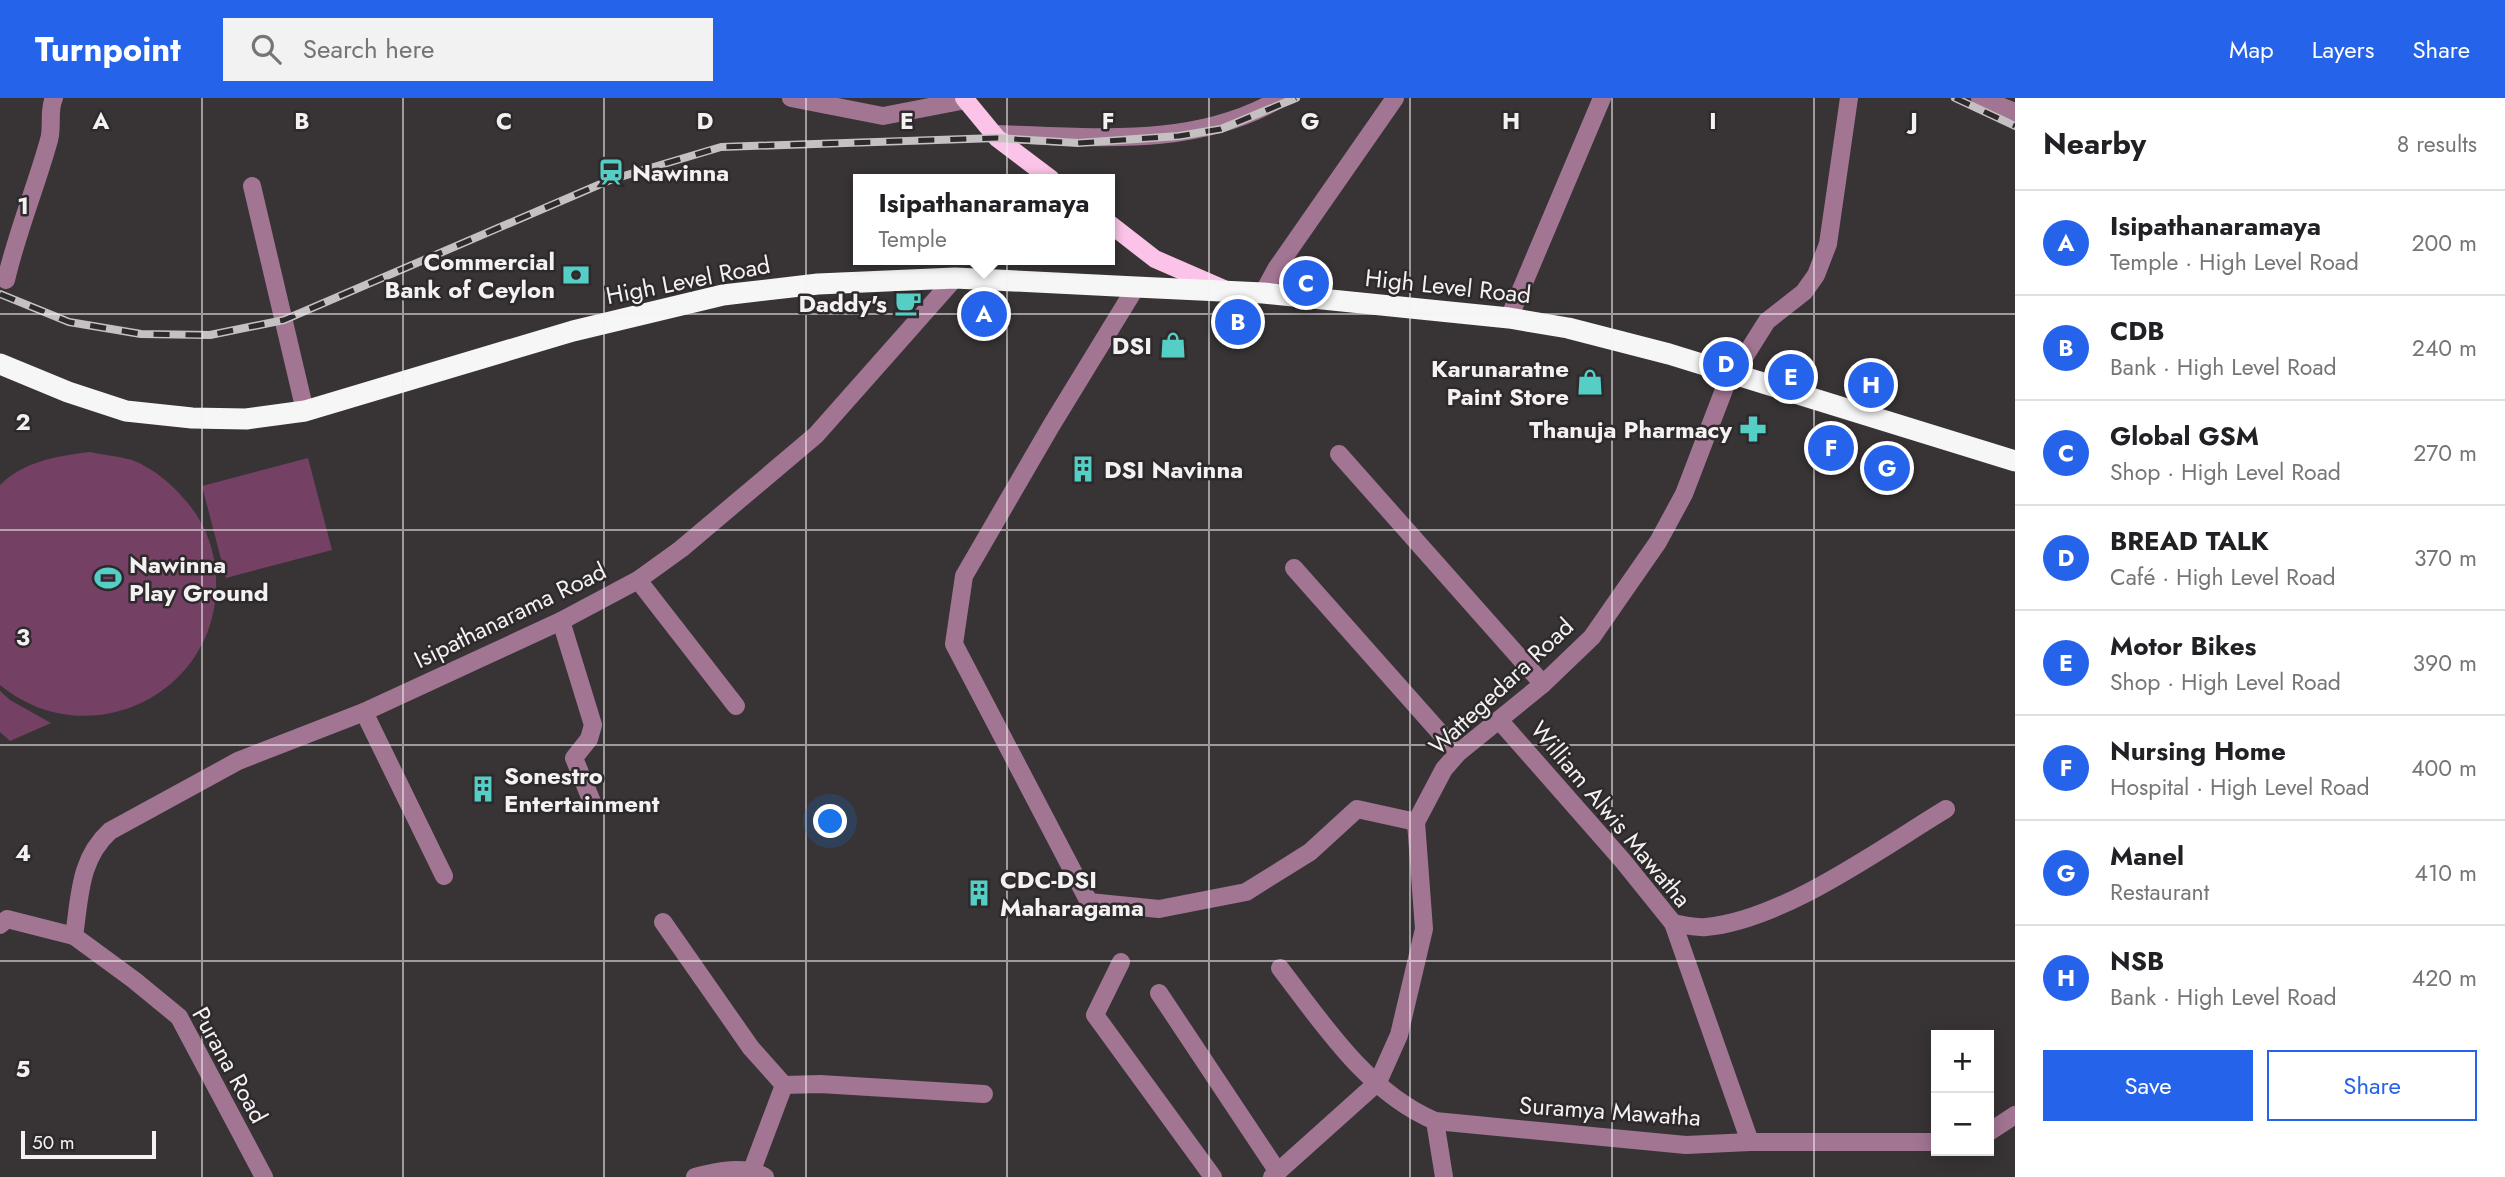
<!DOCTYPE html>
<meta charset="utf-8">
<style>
body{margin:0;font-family:Jost,sans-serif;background:#f2f2f2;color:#202124}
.controls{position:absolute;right:21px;bottom:21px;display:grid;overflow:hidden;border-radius:0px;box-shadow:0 4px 18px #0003}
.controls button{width:63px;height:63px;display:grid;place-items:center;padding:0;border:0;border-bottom:2px solid #e0e0e0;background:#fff;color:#202124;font:35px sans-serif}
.scale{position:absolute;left:21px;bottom:18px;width:135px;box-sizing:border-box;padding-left:7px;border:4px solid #f4f1f3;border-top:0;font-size:19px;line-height:24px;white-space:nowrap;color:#f4f1f3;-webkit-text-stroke:5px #2e2a2c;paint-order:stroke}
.you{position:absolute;left:831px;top:724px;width:24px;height:24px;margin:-18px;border:5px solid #fff;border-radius:50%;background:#1a73e8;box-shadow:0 0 0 10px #1a73e833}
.badge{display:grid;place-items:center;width:46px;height:46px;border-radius:50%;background:#2563eb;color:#fff;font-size:23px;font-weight:700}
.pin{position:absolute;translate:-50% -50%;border:4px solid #fff;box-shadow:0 2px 7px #0006}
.popup{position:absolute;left:853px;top:76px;width:262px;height:91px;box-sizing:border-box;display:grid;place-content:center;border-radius:0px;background:#fff;filter:drop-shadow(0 2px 5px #0005);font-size:23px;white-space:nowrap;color:#757577}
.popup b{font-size:26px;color:#202124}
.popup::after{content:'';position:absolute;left:50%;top:100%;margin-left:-14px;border:14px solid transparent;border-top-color:#fff}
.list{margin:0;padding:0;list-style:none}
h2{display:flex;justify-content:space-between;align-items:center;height:91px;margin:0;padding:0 28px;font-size:30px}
h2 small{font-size:23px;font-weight:400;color:#757577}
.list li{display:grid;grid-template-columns:46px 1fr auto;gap:21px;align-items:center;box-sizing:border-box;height:105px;padding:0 28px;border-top:2px solid #e0e0e0}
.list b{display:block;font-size:26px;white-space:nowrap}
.list p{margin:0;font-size:23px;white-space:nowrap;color:#757577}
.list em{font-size:23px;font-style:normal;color:#757577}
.actions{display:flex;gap:14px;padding:21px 28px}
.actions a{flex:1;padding:16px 0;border:2px solid #2563eb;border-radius:0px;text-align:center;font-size:24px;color:#2563eb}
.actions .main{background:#2563eb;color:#fff}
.icon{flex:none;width:38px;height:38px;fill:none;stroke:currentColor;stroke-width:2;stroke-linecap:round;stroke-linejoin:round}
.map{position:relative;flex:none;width:2015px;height:1079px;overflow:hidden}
header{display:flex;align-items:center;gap:42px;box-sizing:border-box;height:98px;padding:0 35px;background:#2563eb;color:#fff}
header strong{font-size:33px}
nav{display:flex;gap:38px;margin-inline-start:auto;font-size:24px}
.search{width:490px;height:63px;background:#f2f2f2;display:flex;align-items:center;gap:18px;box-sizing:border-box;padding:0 24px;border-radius:0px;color:#757577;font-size:26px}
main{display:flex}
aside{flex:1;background:#fff}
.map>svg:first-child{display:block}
.green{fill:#744064}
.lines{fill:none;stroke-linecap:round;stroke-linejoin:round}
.minor{stroke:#a27693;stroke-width:18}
.major{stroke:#fac3e7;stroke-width:18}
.highway{stroke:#f6f6f6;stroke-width:21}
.rail-casing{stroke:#c5c1c3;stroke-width:8}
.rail{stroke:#2e2a2c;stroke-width:5;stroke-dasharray:16;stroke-linecap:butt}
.grid{fill:none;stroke:#f4f1f3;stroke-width:2;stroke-opacity:0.55}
.labels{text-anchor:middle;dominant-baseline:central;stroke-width:5;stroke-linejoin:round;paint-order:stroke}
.poi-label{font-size:24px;font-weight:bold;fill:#f4f1f3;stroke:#2e2a2c;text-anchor:start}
.street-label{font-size:24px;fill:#f4f1f3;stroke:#2e2a2c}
.grid-label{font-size:23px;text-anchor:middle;font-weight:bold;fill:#f4f1f3;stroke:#2e2a2c;stroke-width:5;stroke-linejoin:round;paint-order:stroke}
</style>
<header>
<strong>Turnpoint</strong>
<div class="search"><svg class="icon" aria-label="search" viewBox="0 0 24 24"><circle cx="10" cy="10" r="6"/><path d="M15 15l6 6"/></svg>Search here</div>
<nav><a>Map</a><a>Layers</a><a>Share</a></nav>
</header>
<main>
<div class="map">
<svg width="2015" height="1079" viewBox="0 0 2015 1079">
<rect width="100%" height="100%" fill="#383436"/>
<g class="green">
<path d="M90,354C103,357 118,358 132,362C153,370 172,386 186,403C205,425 215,451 216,480C221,595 89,660 0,587V387C24,363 58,358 90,354Z"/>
<polygon points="308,360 332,452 226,480 202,388"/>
<polygon points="0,593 10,602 51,625 10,643 0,634"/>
</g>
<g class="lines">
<g class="minor">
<polyline points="791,0 883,18 966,2"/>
<polyline points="1980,0 2015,14"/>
<path d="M993,36C1090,38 1193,52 1281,0"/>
<polyline points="252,88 305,313"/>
<path d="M6,182C17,134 36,89 49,42C53,28 48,13 54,0"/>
<polyline points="1136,189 1051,328 964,478 954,546 1089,804 1159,811 1246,794 1310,754 1357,711 1416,724"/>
<polyline points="1263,195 1276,171 1395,0"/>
<polyline points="1509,220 1602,0"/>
<polyline points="1339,356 1543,586"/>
<polyline points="1294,470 1458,655"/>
<polyline points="638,482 736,608"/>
<polyline points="561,523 593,627 589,641 574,660 592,704"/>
<polyline points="364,614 444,778"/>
<polyline points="1499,622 1623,763 1673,825 1750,1044"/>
<polyline points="663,824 751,950 784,987 752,1072"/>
<path d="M1673,825C1684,827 1695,830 1706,829C1783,822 1880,751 1946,711"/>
<polyline points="0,827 7,821 74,838 134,882 179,919 264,1079"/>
<path d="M74,838C80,799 79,761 110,733L238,663L364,614L561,523L638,482L681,451L816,337L955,180"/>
<polyline points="1121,864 1095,917 1213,1079"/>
<path d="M1280,870C1323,926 1367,994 1435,1023L1686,1047L1750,1044H1936"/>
<polyline points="1159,895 1278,1074"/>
<polyline points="784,987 820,986 984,996"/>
<polyline points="1435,1023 1444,1079"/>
<polyline points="1989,1034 2015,1017"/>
<path d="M695,1079C717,1073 745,1067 765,1079"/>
<polyline points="1272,1079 1378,984 1399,937 1424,831 1416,724 1444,671 1458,655 1543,586 1592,539 1658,444 1684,396 1730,276 1745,258 1767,223 1804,194 1816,177 1828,146 1849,0"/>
</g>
<g class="major">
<polyline points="964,0 997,40 1051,81"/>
<polyline points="1110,126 1155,161 1224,191"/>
</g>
<polyline class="highway" points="0,266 68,294 126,313 192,320 246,321 305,313 573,233 723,197 818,186 955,180 1136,189 1263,195 1509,220 1568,230 1669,256 2015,363"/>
<g class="rail-casing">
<g id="rail">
<polyline points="1955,0 2015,28"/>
<polyline points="0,196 69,224 141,236 210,237 284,222 610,82 721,49 997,40 1078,45 1179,38 1221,31 1296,0"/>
</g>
</g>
<use href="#rail" class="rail"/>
</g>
<path class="grid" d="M202,0V1079M403,0V1079M604,0V1079M806,0V1079M1007,0V1079M1209,0V1079M1410,0V1079M1612,0V1079M1814,0V1079M0,216H2015M0,432H2015M0,647H2015M0,863H2015"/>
<defs>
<g id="station-bare" transform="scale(2.1)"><path d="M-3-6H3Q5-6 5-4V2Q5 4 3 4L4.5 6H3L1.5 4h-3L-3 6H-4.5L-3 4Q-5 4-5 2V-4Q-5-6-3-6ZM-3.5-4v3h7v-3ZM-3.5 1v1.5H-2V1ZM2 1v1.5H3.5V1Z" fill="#55cec6" stroke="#2e2a2c" stroke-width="2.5" paint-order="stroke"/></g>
<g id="bank-bare" transform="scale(2.1)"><path d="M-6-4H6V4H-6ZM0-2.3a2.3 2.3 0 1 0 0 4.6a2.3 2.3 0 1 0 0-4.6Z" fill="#55cec6" stroke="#2e2a2c" stroke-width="2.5" paint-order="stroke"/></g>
<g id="cafe-bare" transform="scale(2.1)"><path d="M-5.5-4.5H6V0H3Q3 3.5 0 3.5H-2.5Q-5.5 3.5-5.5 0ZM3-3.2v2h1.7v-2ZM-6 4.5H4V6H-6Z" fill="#55cec6" stroke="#2e2a2c" stroke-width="2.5" paint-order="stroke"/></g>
<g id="shop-bare" transform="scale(2.1)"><path d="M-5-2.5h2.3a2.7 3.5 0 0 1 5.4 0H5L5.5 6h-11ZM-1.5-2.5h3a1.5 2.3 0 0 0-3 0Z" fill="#55cec6" stroke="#2e2a2c" stroke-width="2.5" paint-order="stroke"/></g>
<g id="pharmacy-bare" transform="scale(2.1)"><path d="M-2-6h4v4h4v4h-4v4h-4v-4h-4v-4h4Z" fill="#55cec6" stroke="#2e2a2c" stroke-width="2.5" paint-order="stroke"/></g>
<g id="building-bare" transform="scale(2.1)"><path d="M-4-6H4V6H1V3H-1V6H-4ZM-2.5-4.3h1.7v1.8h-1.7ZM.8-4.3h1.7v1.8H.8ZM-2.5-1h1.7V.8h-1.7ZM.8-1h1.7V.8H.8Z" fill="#55cec6" stroke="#2e2a2c" stroke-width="2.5" paint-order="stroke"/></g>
<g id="stadium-bare" transform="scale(2.1)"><path d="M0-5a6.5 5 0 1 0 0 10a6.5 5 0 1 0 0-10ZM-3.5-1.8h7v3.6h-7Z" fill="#55cec6" stroke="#2e2a2c" stroke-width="2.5" paint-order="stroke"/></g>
</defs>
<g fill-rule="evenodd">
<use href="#station-bare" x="611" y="74"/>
<use href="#bank-bare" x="576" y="177"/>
<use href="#cafe-bare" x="908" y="205"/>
<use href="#shop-bare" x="1173" y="247"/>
<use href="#shop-bare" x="1590" y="284"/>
<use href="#pharmacy-bare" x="1753" y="331"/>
<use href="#building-bare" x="1083" y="371"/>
<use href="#stadium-bare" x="108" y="480"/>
<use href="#building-bare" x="483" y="691"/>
<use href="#building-bare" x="979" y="795"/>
</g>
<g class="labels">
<g class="poi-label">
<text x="632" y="74">Nawinna</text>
<text x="555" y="163" text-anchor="end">Commercial<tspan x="555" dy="28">Bank of Ceylon</tspan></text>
<text x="887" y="205" text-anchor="end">Daddy's</text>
<text x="1152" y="247" text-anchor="end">DSI</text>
<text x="1569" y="270" text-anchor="end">Karunaratne<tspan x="1569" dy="28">Paint Store</tspan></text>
<text x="1732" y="331" text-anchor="end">Thanuja Pharmacy</text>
<text x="1104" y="371">DSI Navinna</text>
<text x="129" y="466">Nawinna<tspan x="129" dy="28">Play Ground</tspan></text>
<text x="504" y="677">Sonestro<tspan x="504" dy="28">Entertainment</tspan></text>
<text x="1000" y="781">CDC-DSI<tspan x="1000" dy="28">Maharagama</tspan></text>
</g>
<g class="street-label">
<text transform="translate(688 182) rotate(-11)">High Level Road</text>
<text transform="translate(1448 188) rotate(6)">High Level Road</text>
<text transform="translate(510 517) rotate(-26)">Isipathanarama Road</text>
<text transform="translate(1501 588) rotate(-43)">Wattegedara Road</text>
<text transform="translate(1611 716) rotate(50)">William Alwis Mawatha</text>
<text transform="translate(230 967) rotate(61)">Purana Road</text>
<text transform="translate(1610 1013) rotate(4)">Suramya Mawatha</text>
</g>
</g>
<g class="grid-label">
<text x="101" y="31">A</text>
<text x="302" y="31">B</text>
<text x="504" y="31">C</text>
<text x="705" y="31">D</text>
<text x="907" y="31">E</text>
<text x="1108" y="31">F</text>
<text x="1310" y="31">G</text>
<text x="1511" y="31">H</text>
<text x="1713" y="31">I</text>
<text x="1914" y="31">J</text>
<text x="23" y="116">1</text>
<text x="23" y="332">2</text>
<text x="23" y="547">3</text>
<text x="23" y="763">4</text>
<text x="23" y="979">5</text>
</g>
</svg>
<div class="controls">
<button>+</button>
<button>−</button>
</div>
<div class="scale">50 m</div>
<div class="you"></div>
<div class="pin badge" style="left:984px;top:216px">A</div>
<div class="popup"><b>Isipathanaramaya</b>Temple</div>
<div class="pin badge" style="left:1238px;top:224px">B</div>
<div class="pin badge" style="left:1306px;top:185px">C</div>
<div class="pin badge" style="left:1726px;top:266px">D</div>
<div class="pin badge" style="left:1791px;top:279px">E</div>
<div class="pin badge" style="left:1831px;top:350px">F</div>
<div class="pin badge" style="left:1887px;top:370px">G</div>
<div class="pin badge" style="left:1871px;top:287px">H</div>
</div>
<aside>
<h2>Nearby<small>8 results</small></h2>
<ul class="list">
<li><span class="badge">A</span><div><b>Isipathanaramaya</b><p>Temple · High Level Road</p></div><em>200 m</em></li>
<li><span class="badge">B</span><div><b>CDB</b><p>Bank · High Level Road</p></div><em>240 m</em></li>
<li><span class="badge">C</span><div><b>Global GSM</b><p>Shop · High Level Road</p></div><em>270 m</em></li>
<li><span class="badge">D</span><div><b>BREAD TALK</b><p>Café · High Level Road</p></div><em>370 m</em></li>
<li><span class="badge">E</span><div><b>Motor Bikes</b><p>Shop · High Level Road</p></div><em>390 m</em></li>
<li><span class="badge">F</span><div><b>Nursing Home</b><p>Hospital · High Level Road</p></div><em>400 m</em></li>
<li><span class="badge">G</span><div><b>Manel</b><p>Restaurant</p></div><em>410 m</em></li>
<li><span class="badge">H</span><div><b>NSB</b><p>Bank · High Level Road</p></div><em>420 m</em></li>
</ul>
<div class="actions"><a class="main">Save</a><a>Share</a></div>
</aside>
</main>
